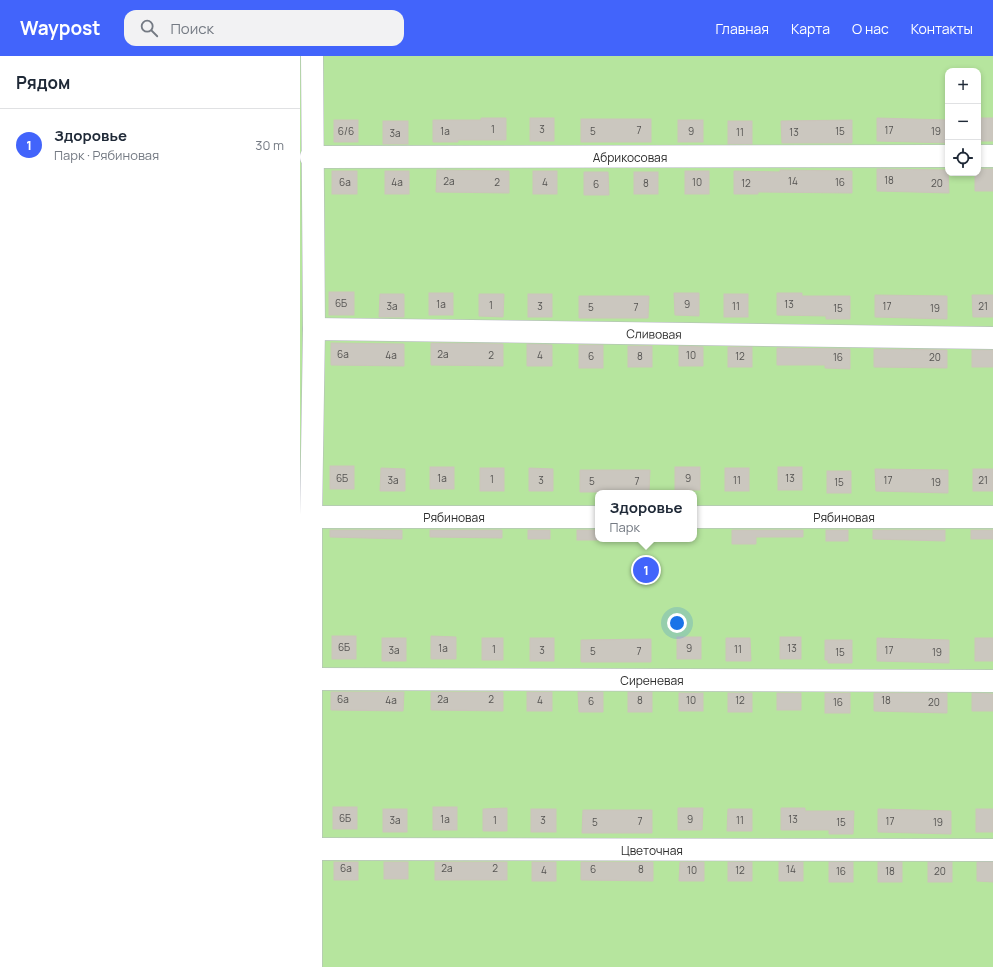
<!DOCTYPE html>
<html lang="ru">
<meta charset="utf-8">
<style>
body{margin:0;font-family:Manrope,sans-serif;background:#f2f2f3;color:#1f2937}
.controls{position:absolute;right:12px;top:12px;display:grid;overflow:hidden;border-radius:8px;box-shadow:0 2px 6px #0003}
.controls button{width:36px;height:36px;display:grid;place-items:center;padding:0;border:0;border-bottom:1px solid #e0e1e3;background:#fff;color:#1f2937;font:20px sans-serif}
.you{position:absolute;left:377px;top:567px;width:14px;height:14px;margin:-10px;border:3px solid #fff;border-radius:50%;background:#1a73e8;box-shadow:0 0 0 6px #1a73e833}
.badge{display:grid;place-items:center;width:26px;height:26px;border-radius:50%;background:#4264fb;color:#fff;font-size:13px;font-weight:700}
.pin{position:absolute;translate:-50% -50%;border:2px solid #fff;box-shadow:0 1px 4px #0006}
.popup{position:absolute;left:295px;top:434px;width:102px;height:52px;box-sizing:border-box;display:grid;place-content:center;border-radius:8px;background:#fff;filter:drop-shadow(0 1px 3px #0005);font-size:13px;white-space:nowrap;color:#747a83}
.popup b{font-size:15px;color:#1f2937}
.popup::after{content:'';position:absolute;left:50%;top:100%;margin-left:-8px;border:8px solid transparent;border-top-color:#fff}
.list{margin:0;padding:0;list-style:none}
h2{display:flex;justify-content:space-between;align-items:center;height:52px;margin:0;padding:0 16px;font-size:17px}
h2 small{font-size:13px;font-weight:400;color:#747a83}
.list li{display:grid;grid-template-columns:26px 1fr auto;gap:12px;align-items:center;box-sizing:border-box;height:72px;padding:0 16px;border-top:1px solid #e0e1e3}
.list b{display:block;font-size:15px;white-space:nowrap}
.list p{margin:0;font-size:13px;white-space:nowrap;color:#747a83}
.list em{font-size:13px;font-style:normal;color:#747a83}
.icon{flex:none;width:22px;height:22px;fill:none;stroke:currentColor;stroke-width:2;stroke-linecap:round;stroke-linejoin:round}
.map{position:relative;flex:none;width:693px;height:911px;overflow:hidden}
header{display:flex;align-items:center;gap:24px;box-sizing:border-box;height:56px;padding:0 20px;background:#4264fb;color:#fff}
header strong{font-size:19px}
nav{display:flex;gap:22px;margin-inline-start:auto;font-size:14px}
.search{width:280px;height:36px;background:#f2f2f3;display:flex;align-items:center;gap:10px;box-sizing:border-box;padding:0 14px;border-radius:12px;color:#747a83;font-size:15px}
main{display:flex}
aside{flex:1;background:#fff}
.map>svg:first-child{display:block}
.green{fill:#b6e59e;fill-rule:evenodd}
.building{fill:#cbc7bf;stroke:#cbc5ba}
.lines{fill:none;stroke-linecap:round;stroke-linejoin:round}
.minor-casing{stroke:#b4b7c1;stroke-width:23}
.minor{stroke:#fff;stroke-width:22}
.labels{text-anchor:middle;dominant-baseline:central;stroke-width:3;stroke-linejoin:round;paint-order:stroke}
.number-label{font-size:10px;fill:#555452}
.street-label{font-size:12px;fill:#2e2e2e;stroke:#fff}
</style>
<header>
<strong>Waypost</strong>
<div class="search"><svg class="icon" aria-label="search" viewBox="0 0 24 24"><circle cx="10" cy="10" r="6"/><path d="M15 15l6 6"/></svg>Поиск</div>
<nav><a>Главная</a><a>Карта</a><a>О нас</a><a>Контакты</a></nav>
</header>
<main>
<aside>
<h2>Рядом<small></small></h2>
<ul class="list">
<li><span class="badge">1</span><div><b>Здоровье</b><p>Парк · Рябиновая</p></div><em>30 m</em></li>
</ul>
</aside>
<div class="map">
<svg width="693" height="911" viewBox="0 0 693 911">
<rect width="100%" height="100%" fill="#efe9e1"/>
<path class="green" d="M0,0H693V911H0ZM648,15H678V117H648ZM298,437H394V483H298Z"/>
<g class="building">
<polygon points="181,62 206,62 206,84 158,84 158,86 133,86 133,64 181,64"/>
<rect x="230" y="62" width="24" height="23"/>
<polygon points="577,62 648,64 648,87 577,85"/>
<rect x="678" y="62" width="15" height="23"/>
<rect x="281" y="63" width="70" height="23"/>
<rect x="34" y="64" width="24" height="22"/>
<rect x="378" y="64" width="25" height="22"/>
<polygon points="552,64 552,87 482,87 481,65"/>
<rect x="83" y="65" width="25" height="23"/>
<rect x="428" y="65" width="24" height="23"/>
<polygon points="577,113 648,114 649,137 577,135"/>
<polygon points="678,113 693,113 693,135 675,135 675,117 678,117"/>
<polygon points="137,114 209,115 209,137 136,136"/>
<polygon points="480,114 552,115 552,137 458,136 458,138 434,138 434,115 480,116"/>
<rect x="32" y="115" width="25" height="23"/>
<rect x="85" y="115" width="24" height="23"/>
<rect x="233" y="115" width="24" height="23"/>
<rect x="385" y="115" width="24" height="23"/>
<polygon points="284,116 308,116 309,139 284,139"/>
<rect x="334" y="116" width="24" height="22"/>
<rect x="29" y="236" width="25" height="23"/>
<rect x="129" y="237" width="24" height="22"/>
<polygon points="374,237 399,237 399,260 375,259"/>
<polygon points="477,237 502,237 502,240 550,240 550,263 526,263 526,260 477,259"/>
<polygon points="80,238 104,238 104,261 79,261"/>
<polygon points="179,238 204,238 203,261 179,260"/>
<rect x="228" y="238" width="24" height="23"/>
<rect x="424" y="238" width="24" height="23"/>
<polygon points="575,239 647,240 647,263 575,261"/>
<polygon points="672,239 693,239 693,261 673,261"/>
<polygon points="279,240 349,240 348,262 279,262"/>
<polygon points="31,287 104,288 104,310 31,309"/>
<polygon points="131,287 203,288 203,310 131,309"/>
<polygon points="227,288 252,289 252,310 227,310"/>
<rect x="279" y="289" width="24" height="23"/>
<rect x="328" y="290" width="24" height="21"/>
<polygon points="379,290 403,291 403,310 379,310"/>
<rect x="428" y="291" width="24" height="20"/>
<polygon points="477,292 550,293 550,313 525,312 525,309 477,309"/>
<polygon points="574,293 647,294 647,312 574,311"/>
<rect x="672" y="294" width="21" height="17"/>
<rect x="30" y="410" width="24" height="23"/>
<rect x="130" y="411" width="24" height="22"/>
<rect x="375" y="411" width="25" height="23"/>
<rect x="478" y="411" width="24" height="23"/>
<polygon points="81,412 105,413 105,435 80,435"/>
<rect x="180" y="412" width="24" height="23"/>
<polygon points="229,412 253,413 253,435 229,435"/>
<rect x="425" y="412" width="24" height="23"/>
<polygon points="575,413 648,414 648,437 576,435"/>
<rect x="673" y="413" width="20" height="22"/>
<polygon points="280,414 350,414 349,436 280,436"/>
<rect x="527" y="415" width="24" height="22"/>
<polygon points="30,474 102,474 102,483 30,481"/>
<polygon points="130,474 202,474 202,482 130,481"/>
<rect x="228" y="474" width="22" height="9"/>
<rect x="277" y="474" width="21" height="10"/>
<polygon points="432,474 503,474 503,481 456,481 456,488 432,488"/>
<rect x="526" y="474" width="22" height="11"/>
<polygon points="573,474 645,474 645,485 573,483"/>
<rect x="671" y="474" width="22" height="9"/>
<rect x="32" y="580" width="24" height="23"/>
<polygon points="131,580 156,581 156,603 131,603"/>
<rect x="377" y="581" width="24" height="22"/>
<rect x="480" y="581" width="21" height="22"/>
<rect x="82" y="582" width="24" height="23"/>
<rect x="182" y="582" width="21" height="22"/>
<rect x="230" y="582" width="24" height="23"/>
<polygon points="426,582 450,582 451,605 426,605"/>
<polygon points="577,582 649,584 649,607 577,605"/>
<rect x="675" y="582" width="18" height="23"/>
<polygon points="351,583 351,606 281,606 281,584"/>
<polygon points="525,584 552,584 552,607 528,607 528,604 525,604"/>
<polygon points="31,636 104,636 103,655 31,654"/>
<polygon points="131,636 203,636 203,655 131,654"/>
<rect x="227" y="636" width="25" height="19"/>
<polygon points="278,636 303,636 303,656 279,656"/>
<rect x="328" y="636" width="24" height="20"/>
<rect x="379" y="637" width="24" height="18"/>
<rect x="428" y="637" width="24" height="19"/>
<rect x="477" y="637" width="24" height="17"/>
<rect x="525" y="637" width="25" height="20"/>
<polygon points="574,637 647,637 647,657 574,655"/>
<polygon points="672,637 693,638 693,655 672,655"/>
<rect x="33" y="751" width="24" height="22"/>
<rect x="133" y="751" width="24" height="23"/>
<polygon points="207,752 207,775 183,775 183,753"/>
<polygon points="378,752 403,752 402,774 378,774"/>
<polygon points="481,752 505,752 505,755 554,755 553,778 529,778 529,774 481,774"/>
<rect x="83" y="753" width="24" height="23"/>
<rect x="231" y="753" width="25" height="23"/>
<polygon points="428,753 452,753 452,775 427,775"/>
<polygon points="578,753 651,755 651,778 578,776"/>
<rect x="676" y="753" width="17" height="23"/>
<polygon points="283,754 352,754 352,777 282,777"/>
<rect x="34" y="806" width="24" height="18"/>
<rect x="84" y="806" width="24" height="17"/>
<rect x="135" y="806" width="72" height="18"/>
<rect x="232" y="806" width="24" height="19"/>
<polygon points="281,806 353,806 353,825 281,824"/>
<polygon points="380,806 404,806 404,825 379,825"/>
<rect x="428" y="806" width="24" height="19"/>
<rect x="479" y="806" width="24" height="19"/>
<rect x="529" y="806" width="24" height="20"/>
<rect x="578" y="806" width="24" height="20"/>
<rect x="628" y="806" width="24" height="20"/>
<polygon points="677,806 693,806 693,826 677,825"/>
</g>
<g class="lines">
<g class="minor-casing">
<g id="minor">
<polyline points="678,100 693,100"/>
<polyline points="11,101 648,100"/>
<polyline points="14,273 693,282"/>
<polyline points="11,461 298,461"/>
<polyline points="394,461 693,461"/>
<polyline points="11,623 693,625"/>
<polyline points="10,793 693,794"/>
<polyline points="11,911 11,461 14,273 12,0"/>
</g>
</g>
<use href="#minor" class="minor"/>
</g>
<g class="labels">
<g class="number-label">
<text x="193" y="73">1</text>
<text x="242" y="73">3</text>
<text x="339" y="74">7</text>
<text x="589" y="74">17</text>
<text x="46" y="75">6/6</text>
<text x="145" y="75">1а</text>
<text x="293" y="75">5</text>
<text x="391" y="75">9</text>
<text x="540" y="75">15</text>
<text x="636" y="75">19</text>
<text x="440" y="76">11</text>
<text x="494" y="76">13</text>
<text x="95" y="77">3а</text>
<text x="589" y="124">18</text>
<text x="149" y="125">2а</text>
<text x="493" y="125">14</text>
<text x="45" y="126">6а</text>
<text x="97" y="126">4а</text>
<text x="197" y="126">2</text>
<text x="245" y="126">4</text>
<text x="397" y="126">10</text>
<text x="540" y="126">16</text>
<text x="346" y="127">8</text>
<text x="446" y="127">12</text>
<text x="637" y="127">20</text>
<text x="296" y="128">6</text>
<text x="41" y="247">6Б</text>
<text x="141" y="248">1а</text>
<text x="387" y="248">9</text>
<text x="489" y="248">13</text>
<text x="191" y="249">1</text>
<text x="92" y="250">3а</text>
<text x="240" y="250">3</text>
<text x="436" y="250">11</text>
<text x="587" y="250">17</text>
<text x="683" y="250">21</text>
<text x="291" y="251">5</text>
<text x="336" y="251">7</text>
<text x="538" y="252">15</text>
<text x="635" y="252">19</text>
<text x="43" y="298">6а</text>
<text x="143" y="298">2а</text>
<text x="91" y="299">4а</text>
<text x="191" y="299">2</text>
<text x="240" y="299">4</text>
<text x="391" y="299">10</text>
<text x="291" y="300">6</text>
<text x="340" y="300">8</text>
<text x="440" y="300">12</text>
<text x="538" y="301">16</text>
<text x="635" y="301">20</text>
<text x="42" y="422">6Б</text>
<text x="142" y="422">1а</text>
<text x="388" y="422">9</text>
<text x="490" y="422">13</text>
<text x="192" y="423">1</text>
<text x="93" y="424">3а</text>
<text x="241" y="424">3</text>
<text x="437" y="424">11</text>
<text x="588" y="424">17</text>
<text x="683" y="424">21</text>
<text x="292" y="425">5</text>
<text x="337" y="425">7</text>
<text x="539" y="426">15</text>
<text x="636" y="426">19</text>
<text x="44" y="591">6Б</text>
<text x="143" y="592">1а</text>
<text x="389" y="592">9</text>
<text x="492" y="592">13</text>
<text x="194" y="593">1</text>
<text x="438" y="593">11</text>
<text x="94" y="594">3а</text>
<text x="242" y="594">3</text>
<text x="589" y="594">17</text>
<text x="293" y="595">5</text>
<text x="339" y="595">7</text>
<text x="540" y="596">15</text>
<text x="637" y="596">19</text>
<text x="43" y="643">6а</text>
<text x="143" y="643">2а</text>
<text x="191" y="643">2</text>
<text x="91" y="644">4а</text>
<text x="240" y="644">4</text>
<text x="340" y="644">8</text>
<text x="391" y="644">10</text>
<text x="440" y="644">12</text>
<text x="586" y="644">18</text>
<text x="291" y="645">6</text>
<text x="538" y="646">16</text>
<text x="634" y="646">20</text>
<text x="45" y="762">6Б</text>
<text x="145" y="763">1а</text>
<text x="390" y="763">9</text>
<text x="493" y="763">13</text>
<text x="95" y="764">3а</text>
<text x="195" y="764">1</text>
<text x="243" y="764">3</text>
<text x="440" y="764">11</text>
<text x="340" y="765">7</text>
<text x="590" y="765">17</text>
<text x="295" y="766">5</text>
<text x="541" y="766">15</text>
<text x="638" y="766">19</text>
<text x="46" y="812">6а</text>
<text x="147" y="812">2а</text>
<text x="195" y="812">2</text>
<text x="293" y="813">6</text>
<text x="341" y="813">8</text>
<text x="491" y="813">14</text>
<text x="244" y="814">4</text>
<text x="392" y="814">10</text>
<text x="440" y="814">12</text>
<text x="541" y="815">16</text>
<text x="590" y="815">18</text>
<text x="640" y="815">20</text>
</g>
<g class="street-label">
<text x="330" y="101">Абрикосовая</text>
<text transform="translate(354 278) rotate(1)">Сливовая</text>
<text x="154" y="461">Рябиновая</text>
<text x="544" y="461">Рябиновая</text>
<text x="352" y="624">Сиреневая</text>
<text x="352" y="794">Цветочная</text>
</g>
</g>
</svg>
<div class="controls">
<button>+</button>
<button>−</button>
<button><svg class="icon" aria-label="locate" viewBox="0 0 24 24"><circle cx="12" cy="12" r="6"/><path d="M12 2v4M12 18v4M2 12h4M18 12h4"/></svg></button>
</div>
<div class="you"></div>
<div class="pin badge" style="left:346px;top:514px">1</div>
<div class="popup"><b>Здоровье</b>Парк</div>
</div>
</main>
